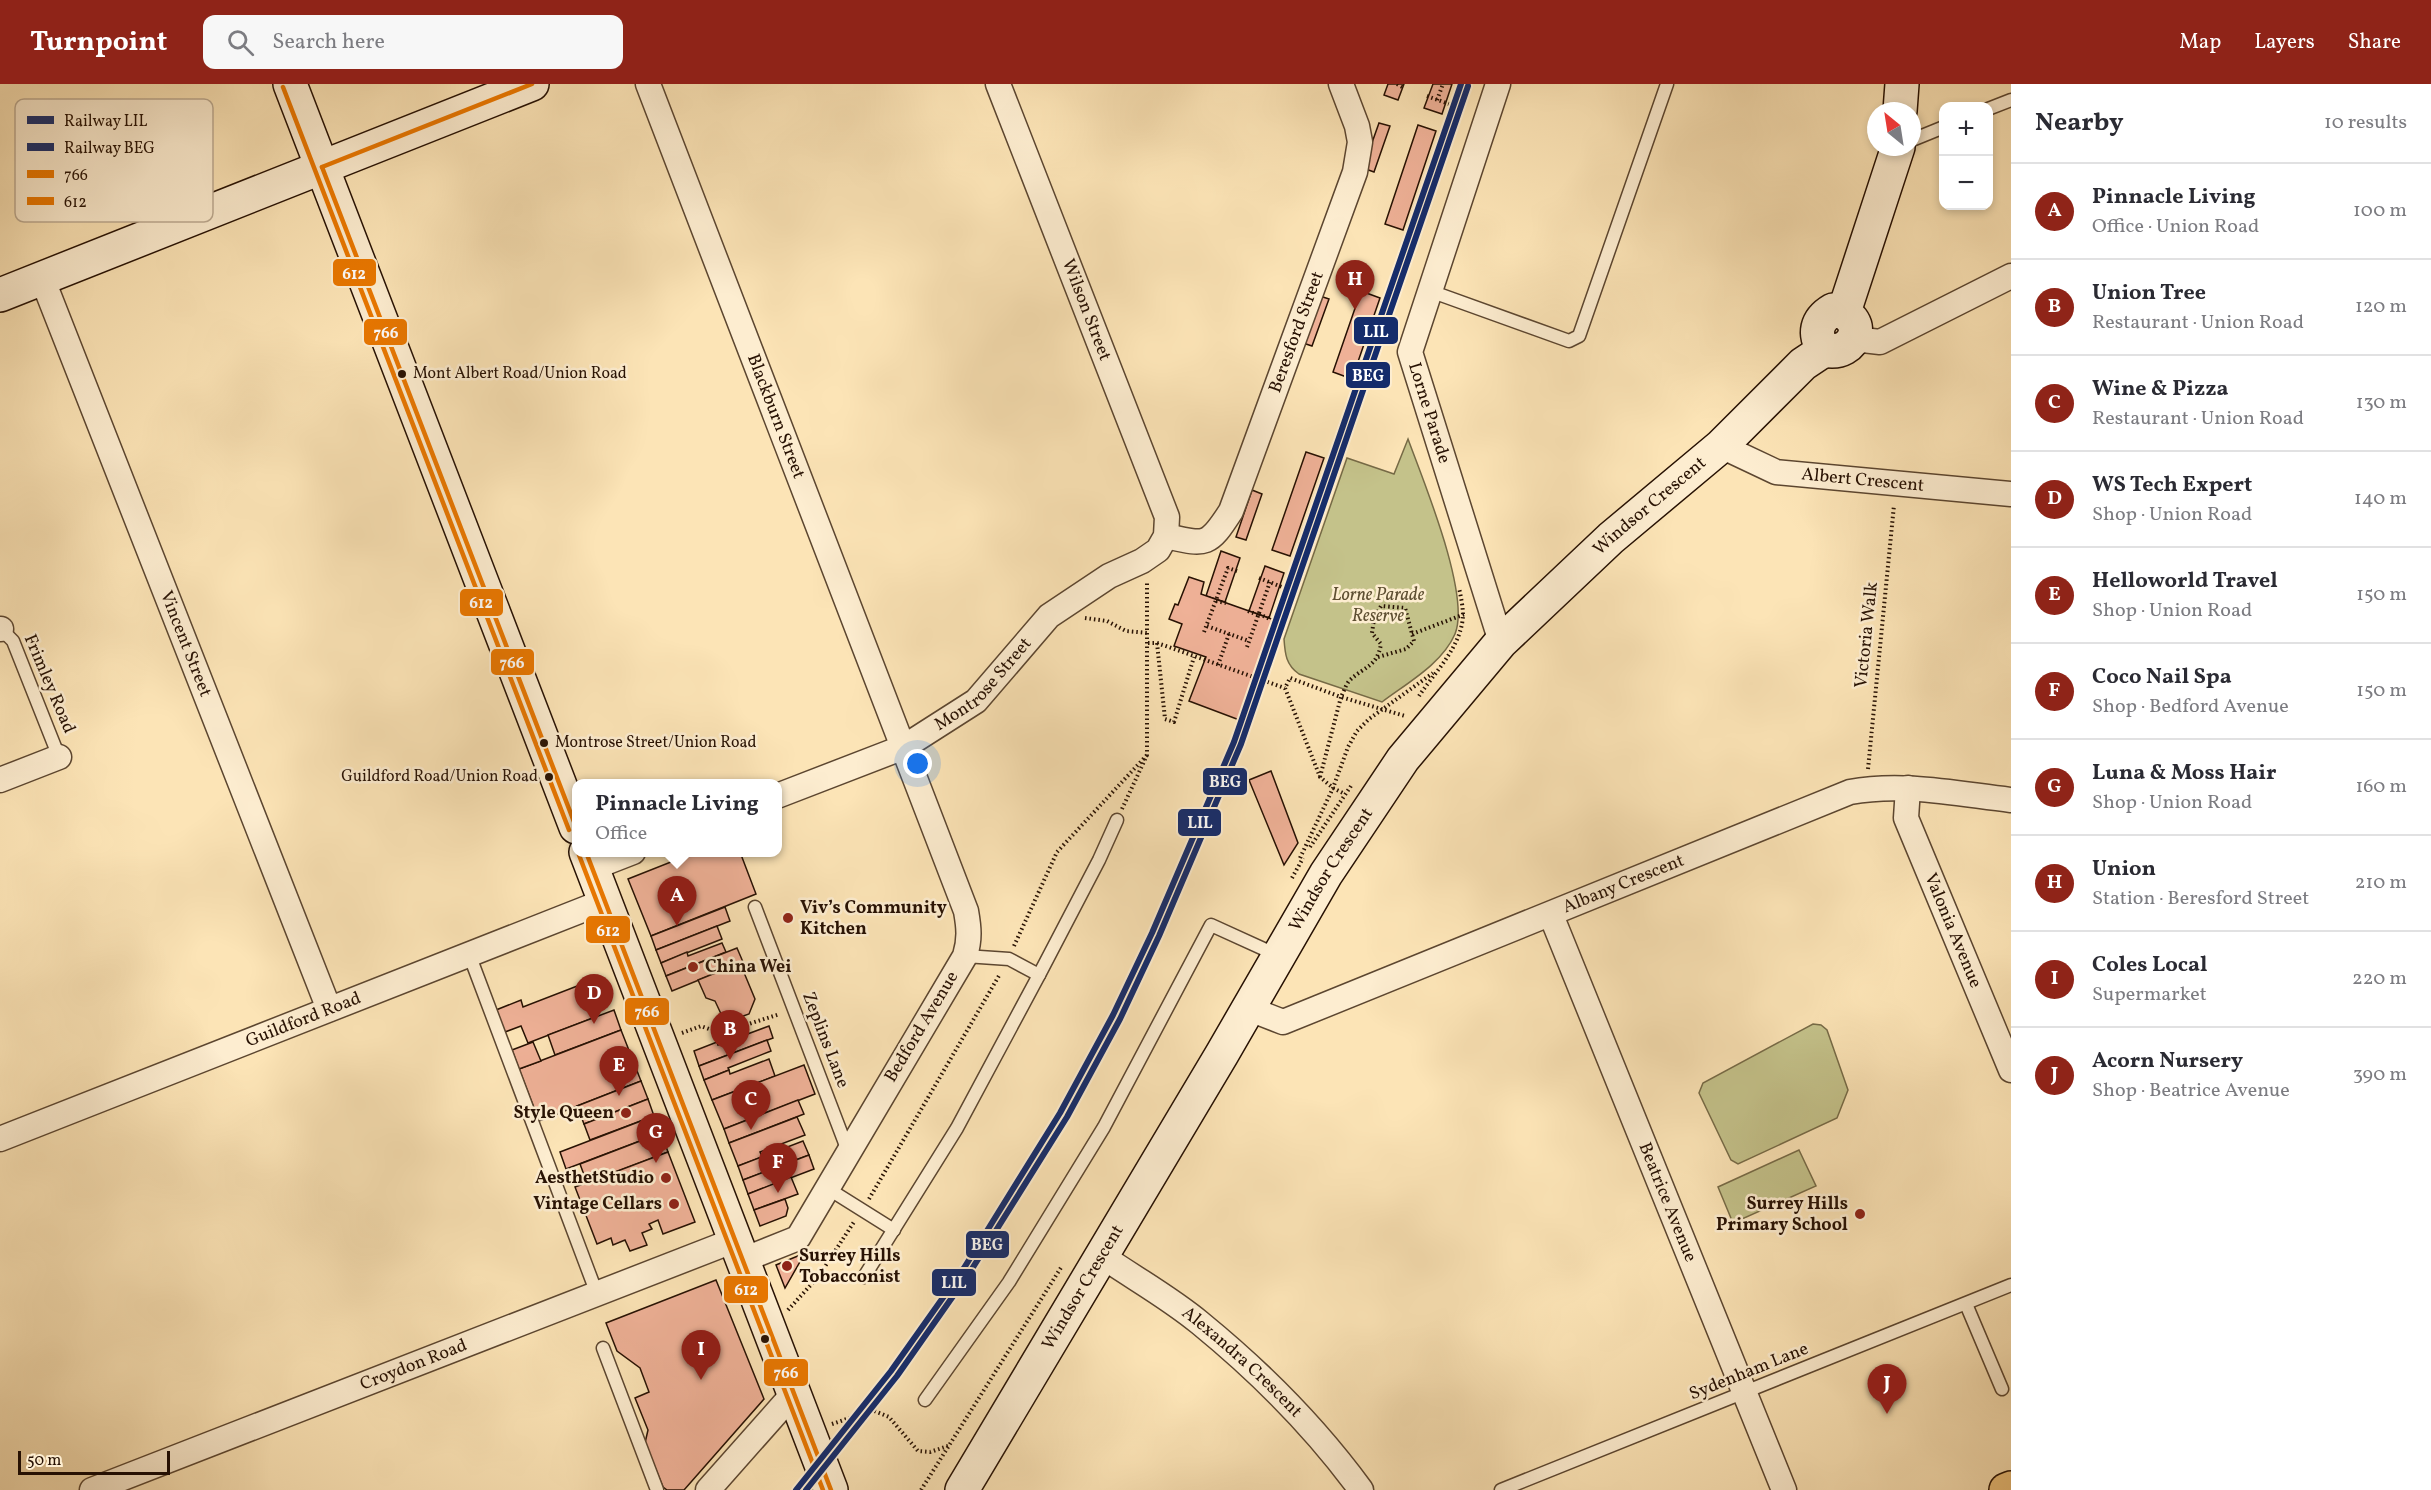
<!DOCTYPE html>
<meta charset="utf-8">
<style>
body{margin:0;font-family:Vollkorn,serif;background:#f7f7f7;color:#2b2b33}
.controls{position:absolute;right:18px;top:18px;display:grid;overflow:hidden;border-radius:12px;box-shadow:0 3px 9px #0003}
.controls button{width:54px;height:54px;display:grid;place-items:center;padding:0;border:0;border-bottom:2px solid #e1e1e2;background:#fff;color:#2b2b33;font:30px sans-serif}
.compass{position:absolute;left:1867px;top:18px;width:54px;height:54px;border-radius:50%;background:#fff;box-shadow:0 3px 9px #0003;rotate:330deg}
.scale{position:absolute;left:18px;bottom:15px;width:152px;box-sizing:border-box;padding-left:6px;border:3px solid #271103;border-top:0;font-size:16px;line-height:21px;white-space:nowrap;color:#271103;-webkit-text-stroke:4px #fdedd0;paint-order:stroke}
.you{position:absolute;left:918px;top:680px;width:21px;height:21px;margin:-15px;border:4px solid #fff;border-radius:50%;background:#1a73e8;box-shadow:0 0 0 9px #1a73e833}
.badge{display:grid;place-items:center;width:39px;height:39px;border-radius:50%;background:#8f2418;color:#fff;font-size:20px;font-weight:700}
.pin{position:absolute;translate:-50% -50px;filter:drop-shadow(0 2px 3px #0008)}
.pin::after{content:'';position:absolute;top:32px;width:21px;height:18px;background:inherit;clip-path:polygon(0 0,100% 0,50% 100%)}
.popup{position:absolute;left:572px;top:695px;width:210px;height:78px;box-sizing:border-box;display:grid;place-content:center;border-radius:12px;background:#fff;filter:drop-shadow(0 2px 4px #0005);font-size:20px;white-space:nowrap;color:#7c7c81}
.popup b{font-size:22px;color:#2b2b33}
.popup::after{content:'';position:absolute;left:50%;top:100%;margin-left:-12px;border:12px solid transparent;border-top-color:#fff}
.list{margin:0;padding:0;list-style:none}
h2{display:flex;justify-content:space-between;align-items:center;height:78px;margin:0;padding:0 24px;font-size:26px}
h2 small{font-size:20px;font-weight:400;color:#7c7c81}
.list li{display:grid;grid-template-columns:39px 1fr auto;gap:18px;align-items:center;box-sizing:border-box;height:96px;padding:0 24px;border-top:2px solid #e1e1e2}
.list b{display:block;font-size:22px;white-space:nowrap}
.list p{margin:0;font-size:20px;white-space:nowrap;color:#7c7c81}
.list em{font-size:20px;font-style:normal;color:#7c7c81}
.icon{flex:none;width:33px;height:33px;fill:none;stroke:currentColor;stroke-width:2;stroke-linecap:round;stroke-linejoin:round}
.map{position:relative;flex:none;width:2011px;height:1406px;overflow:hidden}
header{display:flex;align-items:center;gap:36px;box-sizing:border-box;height:84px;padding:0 30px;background:#8f2418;color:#fff}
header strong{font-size:28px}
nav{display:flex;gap:33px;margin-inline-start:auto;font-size:21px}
.search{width:420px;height:54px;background:#f7f7f7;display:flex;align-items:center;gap:15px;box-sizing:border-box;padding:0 21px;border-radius:12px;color:#7c7c81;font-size:22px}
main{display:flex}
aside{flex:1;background:#fff}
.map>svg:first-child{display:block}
.green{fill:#c4c28a;stroke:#766a46;stroke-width:1.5}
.building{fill:#efb197;stroke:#271103;stroke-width:1.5}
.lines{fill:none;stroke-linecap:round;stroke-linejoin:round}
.lane-casing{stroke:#5c4630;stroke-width:15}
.street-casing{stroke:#5c4630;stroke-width:27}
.secondary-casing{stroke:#271103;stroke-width:36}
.primary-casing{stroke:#271103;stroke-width:36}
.path{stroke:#271103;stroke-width:4;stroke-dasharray:1.5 3;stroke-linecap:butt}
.lane{stroke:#fdedd0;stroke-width:12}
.street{stroke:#fdedd0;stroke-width:24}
.secondary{stroke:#fdedd0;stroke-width:33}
.primary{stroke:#eec27b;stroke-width:33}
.bus-1-casing{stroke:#fdedd0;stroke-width:9}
.bus-2-casing{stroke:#fdedd0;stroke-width:9}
.bus-1{stroke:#e97700;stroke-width:4.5}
.bus-2{stroke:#e97700;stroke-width:4.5}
.rail-1-casing{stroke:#fdedd0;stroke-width:10}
.rail-2-casing{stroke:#fdedd0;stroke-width:10}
.rail-1{stroke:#152c6b;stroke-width:6}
.rail-2{stroke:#152c6b;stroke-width:6}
.bus-dot{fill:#271103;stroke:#fdedd0;stroke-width:2}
.poi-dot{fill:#8f2418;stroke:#fdedd0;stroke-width:2}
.labels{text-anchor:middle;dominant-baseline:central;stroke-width:5;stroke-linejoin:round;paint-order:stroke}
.bus-label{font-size:16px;fill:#271103;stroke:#fdedd0;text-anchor:start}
.street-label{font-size:18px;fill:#271103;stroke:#fdedd0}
.park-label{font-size:18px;font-style:italic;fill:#5e4f32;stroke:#fdedd0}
.poi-label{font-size:18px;font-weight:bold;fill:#271103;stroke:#fdedd0;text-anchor:end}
.key{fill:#fdedd0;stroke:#bdab92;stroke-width:1.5}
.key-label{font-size:16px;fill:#271103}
.line-badge{stroke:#fdedd0;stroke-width:2}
.badge-label{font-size:16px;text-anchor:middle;font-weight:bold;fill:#fff}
</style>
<header>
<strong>Turnpoint</strong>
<div class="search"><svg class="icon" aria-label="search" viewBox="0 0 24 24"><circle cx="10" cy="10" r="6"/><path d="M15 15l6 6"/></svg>Search here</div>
<nav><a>Map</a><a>Layers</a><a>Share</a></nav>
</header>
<main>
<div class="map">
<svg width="2011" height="1406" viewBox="0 0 2011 1406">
<rect width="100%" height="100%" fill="#fce4b6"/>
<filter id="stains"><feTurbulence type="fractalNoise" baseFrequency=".00333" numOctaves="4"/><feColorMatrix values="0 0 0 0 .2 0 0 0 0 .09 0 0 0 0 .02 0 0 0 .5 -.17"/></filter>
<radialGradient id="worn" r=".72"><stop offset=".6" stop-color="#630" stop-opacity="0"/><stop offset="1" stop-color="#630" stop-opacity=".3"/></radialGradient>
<g class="green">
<path d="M1408,355C1423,396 1471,511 1455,550C1442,580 1407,599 1382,618L1299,590C1286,581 1285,570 1284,555L1347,374L1394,390Z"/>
<polygon points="1813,940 1821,941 1827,946 1848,1006 1837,1034 1738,1080 1731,1076 1699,1009 1703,999"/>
<polygon points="1799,1066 1816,1102 1733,1139 1718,1103"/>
</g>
<g class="building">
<polygon points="1388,0 1404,0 1398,16 1384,11"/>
<polygon points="1433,0 1452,0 1442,30 1424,24"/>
<polygon points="1379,39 1390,42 1374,88 1363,84"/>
<polygon points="1418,41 1436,47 1403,146 1385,140"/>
<polygon points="1361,207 1380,214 1352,295 1333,288"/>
<polygon points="1320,212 1329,215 1312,262 1303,259"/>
<polygon points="1306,368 1324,374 1290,472 1272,466"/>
<polygon points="1252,406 1262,410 1246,456 1236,453"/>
<polygon points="1221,467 1240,474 1225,518 1206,512"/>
<polygon points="1265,482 1284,489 1269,534 1249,527"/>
<polygon points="1189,493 1204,498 1201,510 1283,539 1250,640 1189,617 1206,573 1174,562 1182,540 1169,535 1175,520 1178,521"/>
<polygon points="1271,687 1298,759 1284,781 1249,696"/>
<polygon points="696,768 702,770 740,768 756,810 651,852 628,795"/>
<polygon points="725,823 730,837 656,866 651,852"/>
<polygon points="717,842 722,855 661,879 656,866"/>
<polygon points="722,859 726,868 666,892 661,879 687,868 688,872"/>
<polygon points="737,864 743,878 672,907 666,892"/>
<polygon points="740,879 755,915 749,930 732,936 722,932 715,917 706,914 698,896"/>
<polygon points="585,899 598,932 528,959 521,942 505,948 496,926 521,916 523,923"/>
<polygon points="614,926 621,946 555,971 548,951"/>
<polygon points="769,942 773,954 699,982 694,967 717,958 718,961"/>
<polygon points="621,946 641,997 539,1037 519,985"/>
<polygon points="767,956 771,967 728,984 729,986 704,996 699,982"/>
<polygon points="533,958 541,977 519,985 512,966"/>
<polygon points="769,975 775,992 712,1016 704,996 729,986 730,990"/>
<polygon points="804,981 815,1010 724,1045 712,1016"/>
<polygon points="641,997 648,1015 584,1040 577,1022"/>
<polygon points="648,1015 654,1032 590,1056 584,1040"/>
<polygon points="798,1016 804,1030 729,1059 724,1045"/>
<polygon points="654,1032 661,1049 566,1085 560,1068"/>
<polygon points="797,1033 805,1051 760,1068 762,1073 738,1082 729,1059"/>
<polygon points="661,1049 668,1068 587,1099 580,1080"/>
<polygon points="803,1057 809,1071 743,1096 738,1082"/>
<polygon points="668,1068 695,1138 663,1150 658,1136 649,1140 652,1145 642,1149 647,1161 630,1167 625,1156 613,1161 611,1154 597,1160 575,1103"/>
<polygon points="809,1071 814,1085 748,1110 743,1096"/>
<polygon points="791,1093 798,1110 754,1126 748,1110"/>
<polygon points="785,1115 788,1124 786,1132 760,1142 754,1126"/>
<polygon points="805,1169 785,1204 776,1181"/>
<polygon points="716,1196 764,1315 684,1406 667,1406 663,1403 645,1359 648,1346 635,1314 649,1308 640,1284 617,1267 606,1239"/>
</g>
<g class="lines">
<g class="lane-casing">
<g id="lane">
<polyline points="1988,25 2011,16"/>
<polyline points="1912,56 1944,43"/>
<polyline points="1430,207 1569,257 1579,252 1667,0"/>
<polyline points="1,545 13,557 59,673"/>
<polyline points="755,823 848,1067"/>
<polyline points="469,870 597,1210"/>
<polyline points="1039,891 1099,776 1117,736"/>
<polyline points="827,1104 894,1146"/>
<polyline points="864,1193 957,1044 1039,891 1009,875 965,872"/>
<polyline points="1966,1220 2002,1305"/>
<polyline points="603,1264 657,1406"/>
<polyline points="925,1316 1009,1198 1104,1043 1211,841 1277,871"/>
<polyline points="1501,1406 2011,1201"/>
</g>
</g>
<g class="street-casing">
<g id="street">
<path id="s1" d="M648,0L966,827C969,844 970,855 965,872L798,1154L743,1176"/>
<path id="s2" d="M1498,0L1410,268L1501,558"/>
<path id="s3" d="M42,194L329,925"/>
<polyline points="1854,255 1880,258 2011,192"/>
<path id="s4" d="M1721,362L1776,388L2011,410"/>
<path id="s5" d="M1166,452C1206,461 1208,463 1231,427L1355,88L1360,58L1357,42L1341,0"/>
<polyline points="0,545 1,545"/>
<polyline points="0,696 59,673"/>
<path id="s6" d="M1908,704L1906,734L2011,986"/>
<path id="s7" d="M777,712L904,663L976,617L1049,532L1109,492L1142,477L1158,466L1166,452L1167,433L998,0"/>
<polyline points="592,784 633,768"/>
<path id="s8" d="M1551,831L1784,1406"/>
<path id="s9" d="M1247,924L1283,938L1850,708C1903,698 1958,710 2011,716"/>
<path id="s10" d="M0,1055L605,817"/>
<path id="s11" d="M1102,1172C1134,1194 1170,1214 1200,1239C1260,1288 1315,1343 1361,1406"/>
<path id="s12" d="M92,1406L735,1156"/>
<polyline points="708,1406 793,1310"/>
</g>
</g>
<g class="secondary-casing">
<g id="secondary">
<polyline points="290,0 576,743"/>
<polyline points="1900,27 1902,0"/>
<polyline points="0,211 532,0"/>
<path d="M1833,226C1870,231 1857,274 1824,266C1813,250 1816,236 1833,226Z"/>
<polyline points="1844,228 1898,63"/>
<polyline points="586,768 831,1406"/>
<path id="s13" d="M962,1406L1222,970L1326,790L1403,675L1501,558L1611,454L1721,362L1803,280L1824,266"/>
</g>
</g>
<g class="primary-casing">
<polyline id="primary" points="2006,1406 2011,1404"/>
</g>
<g class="path">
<polyline points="1397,0 1404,4"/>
<polyline points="1427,12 1449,20"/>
<polyline points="1437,16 1443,0"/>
<polyline points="1259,494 1282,503"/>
<polyline points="1216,517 1226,519"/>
<polyline points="1248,527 1258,531"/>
<polyline points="1259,530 1270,535"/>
<polyline points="1085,534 1107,537 1126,547 1148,549"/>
<polyline points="1207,542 1249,557"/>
<polyline points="1204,548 1228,484 1237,487"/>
<polyline points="1412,550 1465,530"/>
<polyline points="1148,559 1157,559 1285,604"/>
<polyline points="1157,559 1165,635 1174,638 1194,573"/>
<polyline points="1247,563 1270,498"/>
<path d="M1378,573L1406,565L1414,557L1405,524L1381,522L1374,535L1372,549L1381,560C1377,583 1365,582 1350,596C1346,600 1344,607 1341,613L1405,632"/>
<polyline points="1218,581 1229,550"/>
<path d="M1419,612C1435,588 1461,563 1463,532C1463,523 1461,513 1459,504"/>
<polyline points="1868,685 1894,421"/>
<polyline points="1320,693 1341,613 1290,594 1285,604 1320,693 1333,704 1345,710"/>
<polyline points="1122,725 1147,671 1147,498"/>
<polyline points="1310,763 1351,702"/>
<polyline points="1300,774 1333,704 1348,663 1357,647 1369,635 1433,589"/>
<polyline points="1292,794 1303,774"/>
<polyline points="1014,862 1057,768 1147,671"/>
<polyline points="682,949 701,942 720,949 780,930"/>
<polyline points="869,1115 1000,890"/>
<polyline points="788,1226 818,1193 854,1138"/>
<polyline points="832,1340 872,1326 889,1333 918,1367 930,1368 948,1362"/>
<polyline points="921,1406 1062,1182"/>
</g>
<use href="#lane" class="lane"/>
<use href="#street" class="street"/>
<use href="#secondary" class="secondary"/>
<use href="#primary" class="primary"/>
<g class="bus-1-casing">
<g id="bus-1">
<polyline points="322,83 576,743"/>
<polyline points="322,83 532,0"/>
<polyline points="586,768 831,1406"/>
</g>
</g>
<g class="bus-2-casing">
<g id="bus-2">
<polyline points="283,3 569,746"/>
<polyline points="579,771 823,1406"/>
</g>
</g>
<use href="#bus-1" class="bus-1"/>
<use href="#bus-2" class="bus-2"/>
<g class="rail-1-casing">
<polyline id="rail-1" points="796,1406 891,1287 964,1184 1060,1029 1113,931 1152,849 1234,658 1461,0"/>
</g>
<g class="rail-2-casing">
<polyline id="rail-2" points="806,1406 897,1292 970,1188 1067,1033 1120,935 1159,852 1241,660 1468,2"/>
</g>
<use href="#rail-1" class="rail-1"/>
<use href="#rail-2" class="rail-2"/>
</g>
<g class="bus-dot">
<circle cx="402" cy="290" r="5"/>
<circle cx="544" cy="659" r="5"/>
<circle cx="549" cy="693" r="5"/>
<circle cx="765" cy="1255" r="5"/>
</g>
<g class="poi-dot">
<circle cx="788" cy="834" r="6"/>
<circle cx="693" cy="883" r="6"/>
<circle cx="626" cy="1029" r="6"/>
<circle cx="666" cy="1094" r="6"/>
<circle cx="674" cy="1120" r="6"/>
<circle cx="1860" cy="1130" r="6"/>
<circle cx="787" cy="1182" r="6"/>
</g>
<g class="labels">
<g class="bus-label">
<text x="413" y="290">Mont Albert Road/Union Road</text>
<text x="555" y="659">Montrose Street/Union Road</text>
<text x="538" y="693" text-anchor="end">Guildford Road/Union Road</text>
</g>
<g class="street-label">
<text transform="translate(1086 226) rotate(69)">Wilson Street</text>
<text stroke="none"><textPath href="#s5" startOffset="270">Beresford Street</textPath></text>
<text stroke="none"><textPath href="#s2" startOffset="346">Lorne Parade</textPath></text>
<text stroke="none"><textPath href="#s1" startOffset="356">Blackburn Street</textPath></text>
<text stroke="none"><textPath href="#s4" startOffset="148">Albert Crescent</textPath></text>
<text stroke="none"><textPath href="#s13" startOffset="1208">Windsor Crescent</textPath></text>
<text transform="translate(1867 551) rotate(-84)">Victoria Walk</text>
<text stroke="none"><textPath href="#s3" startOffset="393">Vincent Street</textPath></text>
<text stroke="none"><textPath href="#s7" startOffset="238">Montrose Street</textPath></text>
<text transform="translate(49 600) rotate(67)">Frimley Road</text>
<text stroke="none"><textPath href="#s13" startOffset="722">Windsor Crescent</textPath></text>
<text stroke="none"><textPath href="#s9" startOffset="406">Albany Crescent</textPath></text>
<text stroke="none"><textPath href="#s6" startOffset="152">Valonia Avenue</textPath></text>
<text stroke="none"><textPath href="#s10" startOffset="326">Guildford Road</textPath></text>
<text transform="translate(922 943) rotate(-59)">Bedford Avenue</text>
<text transform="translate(825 956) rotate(69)">Zeplins Lane</text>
<text stroke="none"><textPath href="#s8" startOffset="310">Beatrice Avenue</textPath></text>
<text stroke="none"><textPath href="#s13" startOffset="236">Windsor Crescent</textPath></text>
<text stroke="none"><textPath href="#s11" startOffset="176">Alexandra Crescent</textPath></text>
<text stroke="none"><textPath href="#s12" startOffset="345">Croydon Road</textPath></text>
<text transform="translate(1749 1288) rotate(-22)">Sydenham Lane</text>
</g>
<g class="park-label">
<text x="1378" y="511">Lorne Parade<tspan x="1378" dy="21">Reserve</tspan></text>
</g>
<g class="poi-label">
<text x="800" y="824" text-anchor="start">Viv’s Community<tspan x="800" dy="21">Kitchen</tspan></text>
<text x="705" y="883" text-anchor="start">China Wei</text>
<text x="614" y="1029">Style Queen</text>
<text x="654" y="1094">AesthetStudio</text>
<text x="662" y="1120">Vintage Cellars</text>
<text x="1848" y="1120">Surrey Hills<tspan x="1848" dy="21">Primary School</tspan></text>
<text x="799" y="1172" text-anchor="start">Surrey Hills<tspan x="799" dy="21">Tobacconist</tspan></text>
</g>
</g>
<rect x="15" y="15" width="198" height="123" rx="9" class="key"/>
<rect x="27" y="32" width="27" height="8" fill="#152c6b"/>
<rect x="27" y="59" width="27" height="8" fill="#152c6b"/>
<rect x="27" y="86" width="27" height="8" fill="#e97700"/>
<rect x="27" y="113" width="27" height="8" fill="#e97700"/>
<g class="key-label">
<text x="64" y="42">Railway LIL</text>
<text x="64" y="69">Railway BEG</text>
<text x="64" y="96">766</text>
<text x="64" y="123">612</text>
</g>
<g class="line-badge">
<rect x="332" y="174" width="45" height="29" rx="6" fill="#e97700"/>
<rect x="1353" y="232" width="46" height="29" rx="6" fill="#152c6b"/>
<rect x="363" y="234" width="45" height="28" rx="6" fill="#e97700"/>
<rect x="1345" y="277" width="46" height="28" rx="6" fill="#152c6b"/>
<rect x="459" y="504" width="45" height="29" rx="6" fill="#e97700"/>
<rect x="490" y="564" width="45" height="28" rx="6" fill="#e97700"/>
<rect x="1202" y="683" width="46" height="29" rx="6" fill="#152c6b"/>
<rect x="1177" y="724" width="45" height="29" rx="6" fill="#152c6b"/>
<rect x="585" y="831" width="46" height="29" rx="6" fill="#e97700"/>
<rect x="624" y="913" width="46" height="29" rx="6" fill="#e97700"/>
<rect x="965" y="1146" width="45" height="29" rx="6" fill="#152c6b"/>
<rect x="931" y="1184" width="46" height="29" rx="6" fill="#152c6b"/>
<rect x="723" y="1191" width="46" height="29" rx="6" fill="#e97700"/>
<rect x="763" y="1274" width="46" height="29" rx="6" fill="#e97700"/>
</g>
<g class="badge-label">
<text x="354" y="195">612</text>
<text x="1376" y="253">LIL</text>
<text x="386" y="254">766</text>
<text x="1368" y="297">BEG</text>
<text x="481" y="524">612</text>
<text x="512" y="584">766</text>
<text x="1225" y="703">BEG</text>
<text x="1200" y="744">LIL</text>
<text x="608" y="852">612</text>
<text x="647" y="933">766</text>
<text x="987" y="1166">BEG</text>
<text x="954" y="1204">LIL</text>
<text x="746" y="1211">612</text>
<text x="786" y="1294">766</text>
</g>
<rect width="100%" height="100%" filter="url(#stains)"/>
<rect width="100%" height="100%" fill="url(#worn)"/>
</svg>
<div class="controls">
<button>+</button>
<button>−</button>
</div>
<svg class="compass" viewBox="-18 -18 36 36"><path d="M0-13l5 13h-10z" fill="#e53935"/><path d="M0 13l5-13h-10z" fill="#7c7c81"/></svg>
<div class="scale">50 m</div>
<div class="you"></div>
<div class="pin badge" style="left:677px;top:842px">A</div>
<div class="popup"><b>Pinnacle Living</b>Office</div>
<div class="pin badge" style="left:730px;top:976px">B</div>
<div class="pin badge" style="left:751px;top:1046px">C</div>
<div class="pin badge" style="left:594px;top:940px">D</div>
<div class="pin badge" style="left:619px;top:1012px">E</div>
<div class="pin badge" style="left:778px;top:1109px">F</div>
<div class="pin badge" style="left:656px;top:1079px">G</div>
<div class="pin badge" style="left:1355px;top:226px">H</div>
<div class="pin badge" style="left:701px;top:1296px">I</div>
<div class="pin badge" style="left:1887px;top:1330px">J</div>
</div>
<aside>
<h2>Nearby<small>10 results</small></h2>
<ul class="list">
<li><span class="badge">A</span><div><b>Pinnacle Living</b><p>Office · Union Road</p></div><em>100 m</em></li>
<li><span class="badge">B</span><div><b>Union Tree</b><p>Restaurant · Union Road</p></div><em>120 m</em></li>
<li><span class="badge">C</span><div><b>Wine &amp; Pizza</b><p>Restaurant · Union Road</p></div><em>130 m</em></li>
<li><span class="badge">D</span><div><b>WS Tech Expert</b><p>Shop · Union Road</p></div><em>140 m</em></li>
<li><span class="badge">E</span><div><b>Helloworld Travel</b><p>Shop · Union Road</p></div><em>150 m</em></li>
<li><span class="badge">F</span><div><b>Coco Nail Spa</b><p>Shop · Bedford Avenue</p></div><em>150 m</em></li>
<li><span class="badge">G</span><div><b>Luna &amp; Moss Hair</b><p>Shop · Union Road</p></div><em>160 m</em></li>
<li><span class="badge">H</span><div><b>Union</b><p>Station · Beresford Street</p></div><em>210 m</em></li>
<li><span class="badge">I</span><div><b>Coles Local</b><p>Supermarket</p></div><em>220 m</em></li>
<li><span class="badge">J</span><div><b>Acorn Nursery</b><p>Shop · Beatrice Avenue</p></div><em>390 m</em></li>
</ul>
</aside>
</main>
